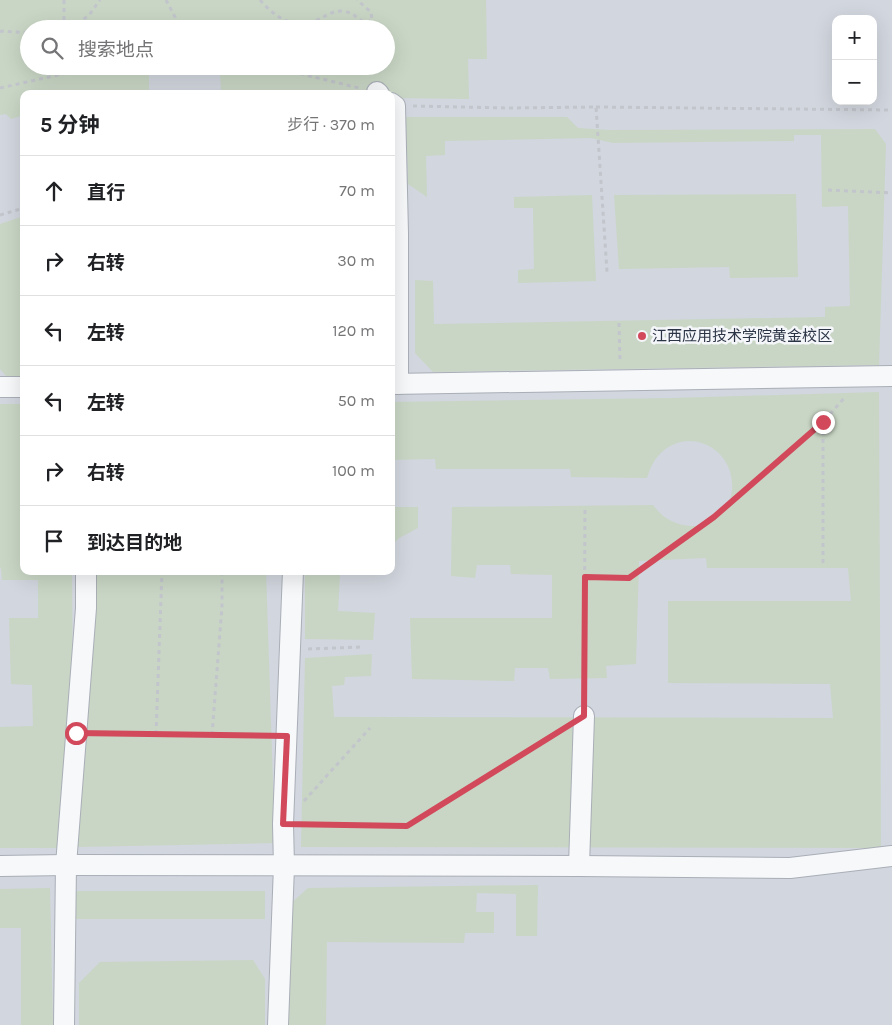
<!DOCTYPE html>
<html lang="zh">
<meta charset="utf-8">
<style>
body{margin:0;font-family:Karla,"Noto Sans SC",sans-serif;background:#f6f6f6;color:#202124}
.controls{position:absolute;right:15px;top:15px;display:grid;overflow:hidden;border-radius:10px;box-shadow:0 5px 20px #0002}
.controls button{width:45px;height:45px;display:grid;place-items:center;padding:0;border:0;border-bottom:1px solid #e0e0e0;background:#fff;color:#202124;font:25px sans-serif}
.stop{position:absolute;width:15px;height:15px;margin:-11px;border:4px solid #d1495b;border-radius:50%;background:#fff}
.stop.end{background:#d1495b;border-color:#fff;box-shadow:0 1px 5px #0008}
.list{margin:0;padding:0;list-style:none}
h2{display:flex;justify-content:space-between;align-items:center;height:65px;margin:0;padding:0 20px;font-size:21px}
h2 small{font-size:16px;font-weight:400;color:#757577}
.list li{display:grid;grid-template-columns:32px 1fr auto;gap:15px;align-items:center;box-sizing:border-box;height:70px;padding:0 20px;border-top:1px solid #e0e0e0}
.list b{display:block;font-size:19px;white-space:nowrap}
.list em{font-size:16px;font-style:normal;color:#757577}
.icon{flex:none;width:28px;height:28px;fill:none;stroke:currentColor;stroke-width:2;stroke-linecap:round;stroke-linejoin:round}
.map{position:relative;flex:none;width:892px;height:1025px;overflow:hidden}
.search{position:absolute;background:#fff;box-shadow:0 5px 20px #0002;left:20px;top:20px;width:375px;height:55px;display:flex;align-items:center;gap:12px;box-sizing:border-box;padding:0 18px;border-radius:28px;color:#757577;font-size:19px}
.panel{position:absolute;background:#fff;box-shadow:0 5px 20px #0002;left:20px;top:90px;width:375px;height:485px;border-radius:10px}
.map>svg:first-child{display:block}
.built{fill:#d2d6de;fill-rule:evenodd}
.green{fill:#c9d6c5;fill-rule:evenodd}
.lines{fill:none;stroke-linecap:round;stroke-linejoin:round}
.street-casing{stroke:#a9aeb7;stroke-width:22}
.path{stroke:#c2c5cb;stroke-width:3;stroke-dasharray:4 4;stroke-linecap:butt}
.street{stroke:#f7f8fa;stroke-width:20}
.route{stroke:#d1495b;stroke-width:6}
.poi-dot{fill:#d1495b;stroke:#f4f6f9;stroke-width:2}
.labels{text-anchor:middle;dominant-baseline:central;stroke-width:5;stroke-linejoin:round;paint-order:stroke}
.poi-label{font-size:15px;fill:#2b3445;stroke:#f4f6f9;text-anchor:start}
</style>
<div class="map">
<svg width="892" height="1025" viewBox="0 0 892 1025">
<rect width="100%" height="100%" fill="#e4e7ec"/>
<path class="built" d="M0,0H892V1025H0ZM836,19H873V101H836ZM29,29H386V66H29ZM24,94H391V571H24Z"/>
<g class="green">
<path d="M0,0H486L487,59H468L469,99L395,98L391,94H221L220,72L149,70V92L137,94H24V115L11,119L6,114L0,115ZM29,29H386V66H29Z"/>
<polygon points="406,117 567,117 578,128 609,130 875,129 886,144 879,365 433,372 415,353 415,280 433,281 434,324 825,317 825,307 850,306 848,206 822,207 821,135 794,135 794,141 613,143 591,138 445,141 445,155 426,156 427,197 408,184"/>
<polygon points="796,194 798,277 730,278 729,267 619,269 614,195"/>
<polygon points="592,195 596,281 518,283 518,270 534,269 533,208 514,208 514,197"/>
<polygon points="24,216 24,376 6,376 0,369 0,224"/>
<path d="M879,392L881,848L301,847L305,658L372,654L371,676L345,677L344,685L332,686L334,717L833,718L830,684L668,683V601H851L848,568H707L706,558L639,561L636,664L606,666L607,678L550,679L548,668H515L514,681L412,679L410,618H552V575L511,574L510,565H477L475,578L451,576L452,507L653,505C663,519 678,527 696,526C707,525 718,518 725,509C730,502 733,492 732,483C731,448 689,427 662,452C654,459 650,468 647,478L571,477L570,469H436L435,459L391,460V402L673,398Z"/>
<polygon points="0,404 24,404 24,571 72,571 73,710 66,726 60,848 0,848 0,727 33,726 32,685 11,684 9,618 38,618 38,580 2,580 1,569 0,567"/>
<polygon points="391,507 418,507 418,528 399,538 391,546"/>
<polygon points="95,571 266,571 275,843 78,847 95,607"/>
<polygon points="305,571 354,571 340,574 338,611 375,613 373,640 305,639"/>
<polygon points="538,885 537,936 516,936 516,894 477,893 476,912 494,912 494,933 465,933 464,943 327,942 326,1025 286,1025 289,905 308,888"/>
<polygon points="50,888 53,1025 21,1025 21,928 0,928 0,889"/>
<rect x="76" y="891" width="189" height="28"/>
<polygon points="253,960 265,979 265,1025 79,1025 79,983 100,962"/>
</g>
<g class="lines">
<g class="street-casing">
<g id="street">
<polyline points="377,92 379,94"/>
<polyline points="391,103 395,106 398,234 398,384"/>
<polyline points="391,384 892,376"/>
<polyline points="0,387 24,387"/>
<polyline points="0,866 66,865 579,866 790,868 892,856"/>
<polyline points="579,866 584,716"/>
<polyline points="64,1025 66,865 86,608 86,571"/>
<polyline points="278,1025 284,866 283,824 293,571"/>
</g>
</g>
<g class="path">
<polyline points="64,0 64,29"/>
<polyline points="166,0 175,17 177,29"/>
<path d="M260,0C277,19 294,30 319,19C326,16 332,11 341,11C351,11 357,18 365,23L372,20L371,12L357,0"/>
<polyline points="294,24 294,29"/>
<polyline points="71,29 89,15 100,0"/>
<polyline points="0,32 2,31 29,33"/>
<polyline points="269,66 359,88"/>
<polyline points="302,66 304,75"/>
<polyline points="0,88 98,66"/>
<polyline points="413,106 509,108 596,107 607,272"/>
<polyline points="596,107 892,110"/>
<polyline points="828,190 892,193"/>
<polyline points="0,215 24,208"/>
<polyline points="619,323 620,363"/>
<polyline points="823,423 823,565"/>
<polyline points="391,518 393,518"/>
<polyline points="585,577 629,578 714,517 823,422 845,397"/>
<polyline points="308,649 362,647"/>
<polyline points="584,698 585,506"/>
<polyline points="95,734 269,736"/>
<polyline points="156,734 162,571"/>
<polyline points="212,735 222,606 222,571"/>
<polyline points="304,801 370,728"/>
<polyline points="301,824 407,826 564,728"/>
</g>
<use href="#street" class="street"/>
</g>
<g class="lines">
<polyline class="route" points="76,733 287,736 283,824 407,826 584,716 585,577 629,578 714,517 823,422"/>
</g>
<circle class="poi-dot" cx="642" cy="336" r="5"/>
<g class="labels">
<g class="poi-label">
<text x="652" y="336">江西应用技术学院黄金校区</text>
</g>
</g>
</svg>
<div class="controls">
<button>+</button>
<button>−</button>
</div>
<div class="stop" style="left:76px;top:733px"></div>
<div class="stop end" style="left:823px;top:422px"></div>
<div class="search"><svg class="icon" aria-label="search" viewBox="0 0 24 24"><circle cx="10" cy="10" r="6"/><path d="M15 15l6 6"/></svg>搜索地点</div>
<section class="panel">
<h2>5 分钟<small>步行 · 370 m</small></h2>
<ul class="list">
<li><svg class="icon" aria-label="ahead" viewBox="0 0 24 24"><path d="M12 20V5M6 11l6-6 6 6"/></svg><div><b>直行</b></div><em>70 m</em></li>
<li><svg class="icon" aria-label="right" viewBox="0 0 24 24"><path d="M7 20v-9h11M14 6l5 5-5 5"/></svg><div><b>右转</b></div><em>30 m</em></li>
<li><svg class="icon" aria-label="left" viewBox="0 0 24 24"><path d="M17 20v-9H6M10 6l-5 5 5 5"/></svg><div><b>左转</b></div><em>120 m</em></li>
<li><svg class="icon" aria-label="left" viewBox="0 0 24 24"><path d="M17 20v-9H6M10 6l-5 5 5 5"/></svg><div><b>左转</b></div><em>50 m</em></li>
<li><svg class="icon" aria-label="right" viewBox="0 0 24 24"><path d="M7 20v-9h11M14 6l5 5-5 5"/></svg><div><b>右转</b></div><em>100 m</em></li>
<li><svg class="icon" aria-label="arrive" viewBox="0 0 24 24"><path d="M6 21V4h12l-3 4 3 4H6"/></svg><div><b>到达目的地</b></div></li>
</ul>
</section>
</div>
